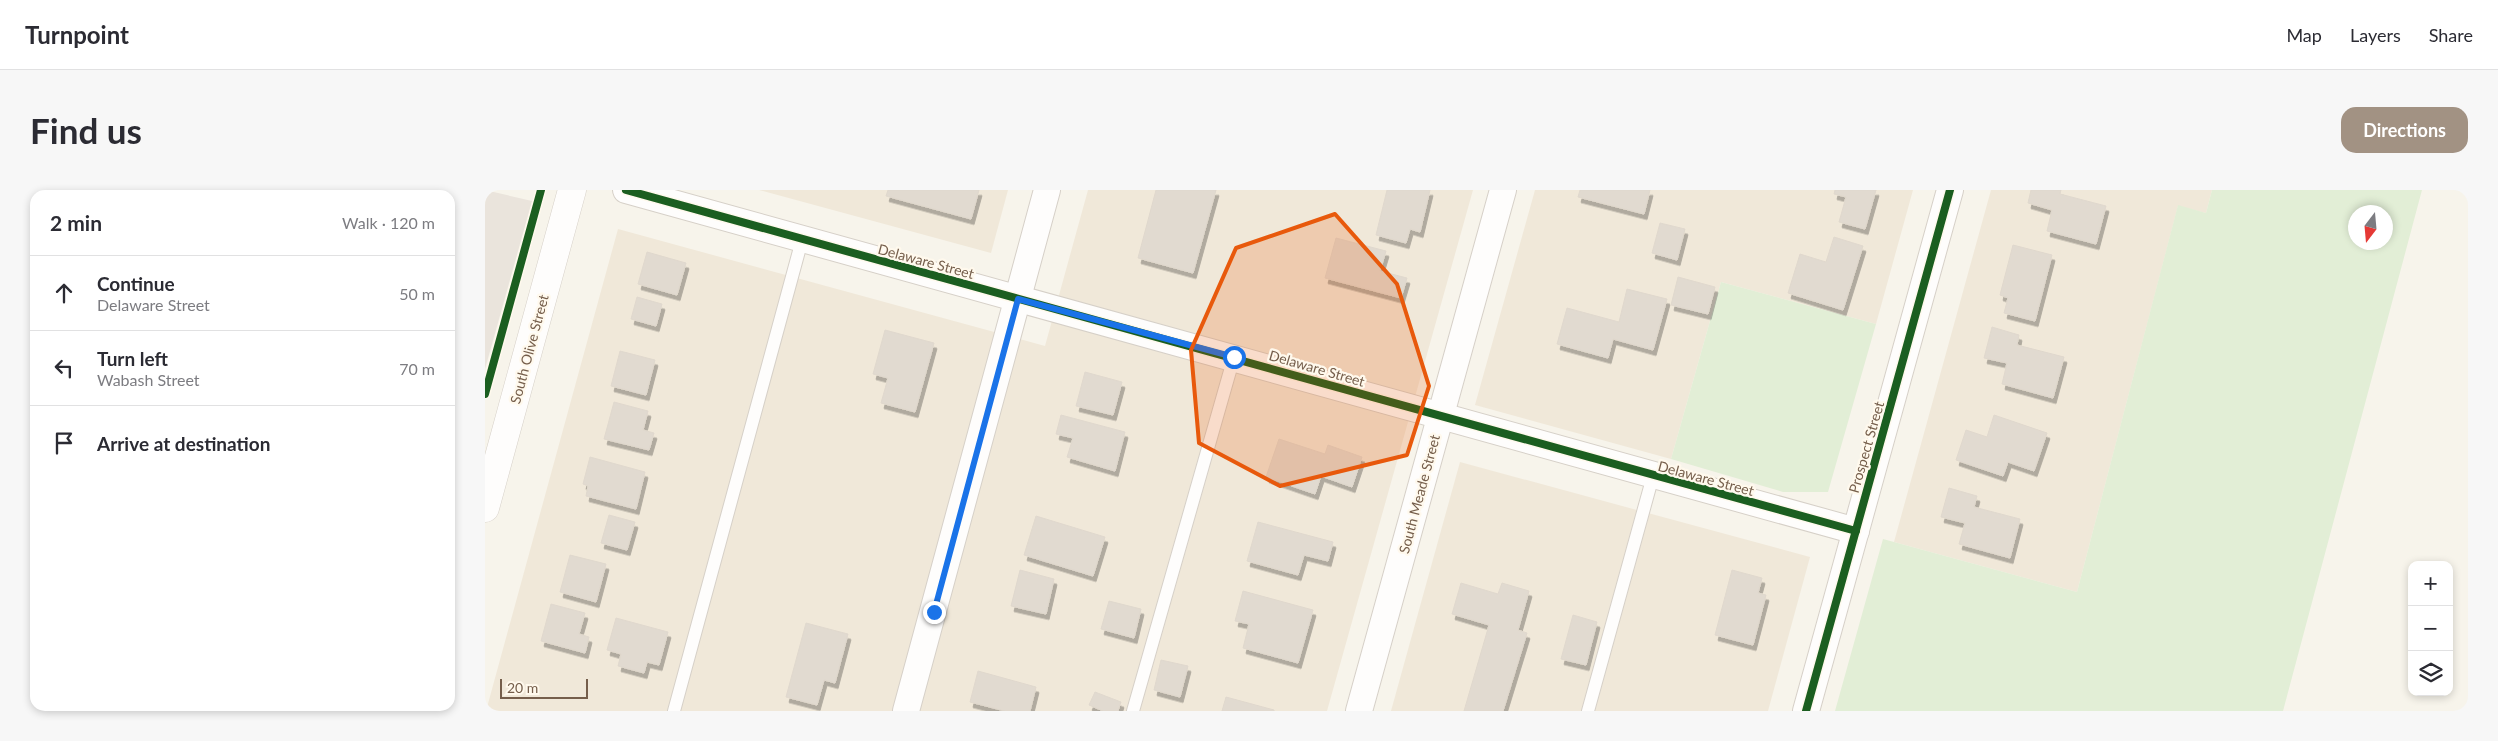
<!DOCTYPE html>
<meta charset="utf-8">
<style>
body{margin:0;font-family:Lato,sans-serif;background:#f7f7f7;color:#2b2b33}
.controls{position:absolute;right:15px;bottom:15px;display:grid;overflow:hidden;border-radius:10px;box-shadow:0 2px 8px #0003}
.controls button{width:45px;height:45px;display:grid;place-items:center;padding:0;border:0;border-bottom:1px solid #e1e1e2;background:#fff;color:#2b2b33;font:25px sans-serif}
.compass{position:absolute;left:1863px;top:15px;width:45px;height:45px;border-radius:50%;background:#fff;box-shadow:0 2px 8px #0003;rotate:196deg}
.scale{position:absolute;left:15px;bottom:12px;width:88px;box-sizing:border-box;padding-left:5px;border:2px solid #755e4b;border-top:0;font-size:14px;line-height:18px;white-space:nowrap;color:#755e4b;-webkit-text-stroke:4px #fff9ed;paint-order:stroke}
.stop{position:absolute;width:15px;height:15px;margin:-11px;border:4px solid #1a73e8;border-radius:50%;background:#fff}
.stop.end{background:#1a73e8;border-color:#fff;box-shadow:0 1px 5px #0008}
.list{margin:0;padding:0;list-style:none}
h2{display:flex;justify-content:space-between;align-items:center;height:65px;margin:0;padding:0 20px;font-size:21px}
h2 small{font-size:16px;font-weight:400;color:#7c7c81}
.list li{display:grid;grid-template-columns:32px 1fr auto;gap:15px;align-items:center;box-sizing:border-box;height:75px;padding:0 20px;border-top:1px solid #e1e1e2}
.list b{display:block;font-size:19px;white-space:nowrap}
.list p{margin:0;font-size:16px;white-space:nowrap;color:#7c7c81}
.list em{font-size:16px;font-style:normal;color:#7c7c81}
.icon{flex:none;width:28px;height:28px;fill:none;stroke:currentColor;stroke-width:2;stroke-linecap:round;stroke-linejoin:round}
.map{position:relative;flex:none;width:1983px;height:521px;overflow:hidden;border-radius:15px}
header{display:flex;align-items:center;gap:30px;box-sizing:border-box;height:70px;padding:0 25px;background:#fff;border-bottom:1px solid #e1e1e2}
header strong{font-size:24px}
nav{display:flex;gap:28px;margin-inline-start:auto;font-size:18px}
.intro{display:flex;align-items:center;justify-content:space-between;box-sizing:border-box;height:120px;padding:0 30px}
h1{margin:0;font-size:35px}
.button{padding:12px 22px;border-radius:15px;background:#a29283;color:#fff;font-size:18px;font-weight:700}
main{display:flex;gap:30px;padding:0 30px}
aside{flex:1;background:#fff;border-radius:15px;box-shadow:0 2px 8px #0003}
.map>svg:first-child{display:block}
.residential{fill:#f0e8d9}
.industrial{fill:#eae4dc}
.green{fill:#e2eed6;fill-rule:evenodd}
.building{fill:#e1dad0;stroke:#e0d8cd;filter:url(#shadow)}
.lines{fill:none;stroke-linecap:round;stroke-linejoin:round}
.service-casing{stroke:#d6d0c8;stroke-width:14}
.minor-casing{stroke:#d6d0c8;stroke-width:28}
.tertiary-casing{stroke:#d6d0c8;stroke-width:29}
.service{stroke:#fefdfc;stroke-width:12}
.minor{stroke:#fefdfc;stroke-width:26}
.tertiary{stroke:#fefdfc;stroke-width:28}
.cycleway-casing{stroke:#fff9ed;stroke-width:11}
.cycleway{stroke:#1b5e20;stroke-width:8}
.route{stroke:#1a73e8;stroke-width:6}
.marked{fill:#e8590c;fill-opacity:0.2;stroke:#e8590c;stroke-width:4;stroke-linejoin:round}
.labels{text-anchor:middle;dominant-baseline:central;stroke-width:4.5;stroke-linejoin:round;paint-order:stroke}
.street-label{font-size:14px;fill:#755e4b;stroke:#fff9ed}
</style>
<header>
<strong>Turnpoint</strong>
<nav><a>Map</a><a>Layers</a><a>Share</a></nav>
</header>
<div class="intro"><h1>Find us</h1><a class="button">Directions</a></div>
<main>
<aside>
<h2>2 min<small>Walk · 120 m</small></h2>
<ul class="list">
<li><svg class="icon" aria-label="ahead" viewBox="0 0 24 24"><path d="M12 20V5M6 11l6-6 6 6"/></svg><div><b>Continue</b><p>Delaware Street</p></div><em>50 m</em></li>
<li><svg class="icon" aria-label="left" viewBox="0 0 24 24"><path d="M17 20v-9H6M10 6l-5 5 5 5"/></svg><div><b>Turn left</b><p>Wabash Street</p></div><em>70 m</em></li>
<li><svg class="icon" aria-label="arrive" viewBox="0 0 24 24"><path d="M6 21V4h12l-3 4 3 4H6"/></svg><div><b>Arrive at destination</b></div></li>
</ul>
</aside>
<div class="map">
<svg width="1983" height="521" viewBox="0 0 1983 521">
<defs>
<filter id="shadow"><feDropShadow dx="3" dy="5.5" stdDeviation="0" flood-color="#0004"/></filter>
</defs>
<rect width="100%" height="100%" fill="#f7f4eb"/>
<g class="residential">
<polygon points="274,0 523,0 506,63"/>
<polygon points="603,0 988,0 842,521 1,521 133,39 560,156"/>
<polygon points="1050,0 1428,0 1391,134 1236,92 1186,269 990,215"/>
<polygon points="1506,0 1727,0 1721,23 1693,16 1592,402 1409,352"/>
<polygon points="975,272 1325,367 1283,521 906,521"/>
</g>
<polygon class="industrial" points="0,0 47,11 0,179"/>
<g class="green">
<path d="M1727,0H1937L1798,521H1350L1398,349L1592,402L1693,15L1721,23ZM1900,22V52H1870V22Z"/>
<polygon points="1236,92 1391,134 1343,302 1298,302 1186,269"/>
</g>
<g class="building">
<polygon points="403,0 494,0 486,29 401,6"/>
<polygon points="671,0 731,0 708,83 653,68"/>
<polygon points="902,0 945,0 935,42 925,39 921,53 891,45"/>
<polygon points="1095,0 1165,0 1159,24 1093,7"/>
<polygon points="1350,0 1391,0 1380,39 1354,32 1361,7 1349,4"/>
<polygon points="1546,0 1576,0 1575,4 1621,16 1611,54 1562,41 1567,20 1543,13"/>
<polygon points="1175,33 1200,39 1192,70 1167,63"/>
<polygon points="1349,47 1378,56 1358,120 1303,103 1315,64 1341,72"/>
<polygon points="851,48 901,61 895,81 922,88 916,108 840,88"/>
<polygon points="1528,55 1567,65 1550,131 1519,123 1523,108 1515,105"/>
<polygon points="162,62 201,73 192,105 153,94"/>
<polygon points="1193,87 1230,97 1223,124 1186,115"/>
<polygon points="1142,99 1182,109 1168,160 1128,149 1123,168 1072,154 1082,118 1134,132"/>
<polygon points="152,107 177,114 171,136 146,129"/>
<polygon points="1507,137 1534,145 1532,155 1579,167 1568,208 1517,194 1522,173 1499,168"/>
<polygon points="400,140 449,153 430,222 396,213 403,188 388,184"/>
<polygon points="135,161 170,170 161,205 126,196"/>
<polygon points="600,182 637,192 628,225 591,216"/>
<polygon points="129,212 163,221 158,240 169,243 164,260 119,249"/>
<polygon points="576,225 640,242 630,281 582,267 588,248 571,244"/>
<polygon points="1509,225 1562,243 1549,281 1523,272 1518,286 1471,270 1481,240 1502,247"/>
<polygon points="794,249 840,264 843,255 877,267 867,297 836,286 830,304 781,287"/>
<polygon points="105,267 160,282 151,319 101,306 103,296 98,294"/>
<polygon points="1464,298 1492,306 1489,317 1535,329 1525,368 1474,354 1480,333 1456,327"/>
<polygon points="124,325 150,332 142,360 116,353"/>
<polygon points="551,326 620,347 608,386 539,365"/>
<polygon points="773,332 848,352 843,371 819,365 813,385 762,371"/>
<polygon points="85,365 121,374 111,412 75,402"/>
<polygon points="535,380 569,389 561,424 526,416"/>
<polygon points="1247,380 1277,388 1273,403 1281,405 1268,455 1230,445"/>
<polygon points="976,393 1013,404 1017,393 1044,401 1033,440 1042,443 1018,521 979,521 1004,435 967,424"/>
<polygon points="758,401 828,420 813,473 758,458 764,434 750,431"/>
<polygon points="624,411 656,419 649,448 616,439"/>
<polygon points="66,414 100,423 94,444 104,447 100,463 56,451"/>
<polygon points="1088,425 1112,432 1101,475 1076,469"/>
<polygon points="131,428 183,442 174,475 162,472 159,483 133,476 136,464 122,460"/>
<polygon points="321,433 363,444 350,493 339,490 332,515 301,507"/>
<polygon points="676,470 703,476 695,507 669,500"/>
<polygon points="493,481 551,497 545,521 520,521 485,512"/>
<polygon points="610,502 636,512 633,521 618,521 604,515"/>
<polygon points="741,507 789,520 789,521 737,521"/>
</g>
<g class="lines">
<g class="service-casing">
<g id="service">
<polyline points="189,521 317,50"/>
<polyline points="648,521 749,167"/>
<polyline points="1103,521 1168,286"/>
</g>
</g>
<g class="minor-casing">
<g id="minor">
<polyline points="141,0 1371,341"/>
<polyline points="421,521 562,0"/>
<polyline points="874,521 1018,0"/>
<polyline points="1321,521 1465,0"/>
</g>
</g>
<g class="tertiary-casing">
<polyline id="tertiary" points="0,318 87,0"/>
</g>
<use href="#service" class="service"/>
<use href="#minor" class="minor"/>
<use href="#tertiary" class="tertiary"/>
<g class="cycleway-casing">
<g id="cycleway">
<polyline points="141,0 1371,341"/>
<polyline points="0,204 56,0"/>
<polyline points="1321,521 1465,0"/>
</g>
</g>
<use href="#cycleway" class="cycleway"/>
</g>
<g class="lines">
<polyline class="route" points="449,422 533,109 749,167"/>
</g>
<path class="marked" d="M850,24L912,94L944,196L922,265L795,296L714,253L706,160L751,58Z"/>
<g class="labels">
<g class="street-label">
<text transform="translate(441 71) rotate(15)">Delaware Street</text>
<text transform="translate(44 159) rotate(-75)">South Olive Street</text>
<text transform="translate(832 178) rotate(16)">Delaware Street</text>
<text transform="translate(1381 257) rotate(-74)">Prospect Street</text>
<text transform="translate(1221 288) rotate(15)">Delaware Street</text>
<text transform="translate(934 304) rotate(-75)">South Meade Street</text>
</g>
</g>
</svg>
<div class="controls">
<button>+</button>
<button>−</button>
<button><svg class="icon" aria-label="layers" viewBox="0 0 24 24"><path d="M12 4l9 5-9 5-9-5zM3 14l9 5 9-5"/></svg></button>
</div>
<svg class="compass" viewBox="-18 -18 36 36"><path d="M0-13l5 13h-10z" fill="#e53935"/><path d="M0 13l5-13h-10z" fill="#7c7c81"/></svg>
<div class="scale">20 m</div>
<div class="stop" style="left:749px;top:167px"></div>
<div class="stop end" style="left:449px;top:422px"></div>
</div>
</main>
